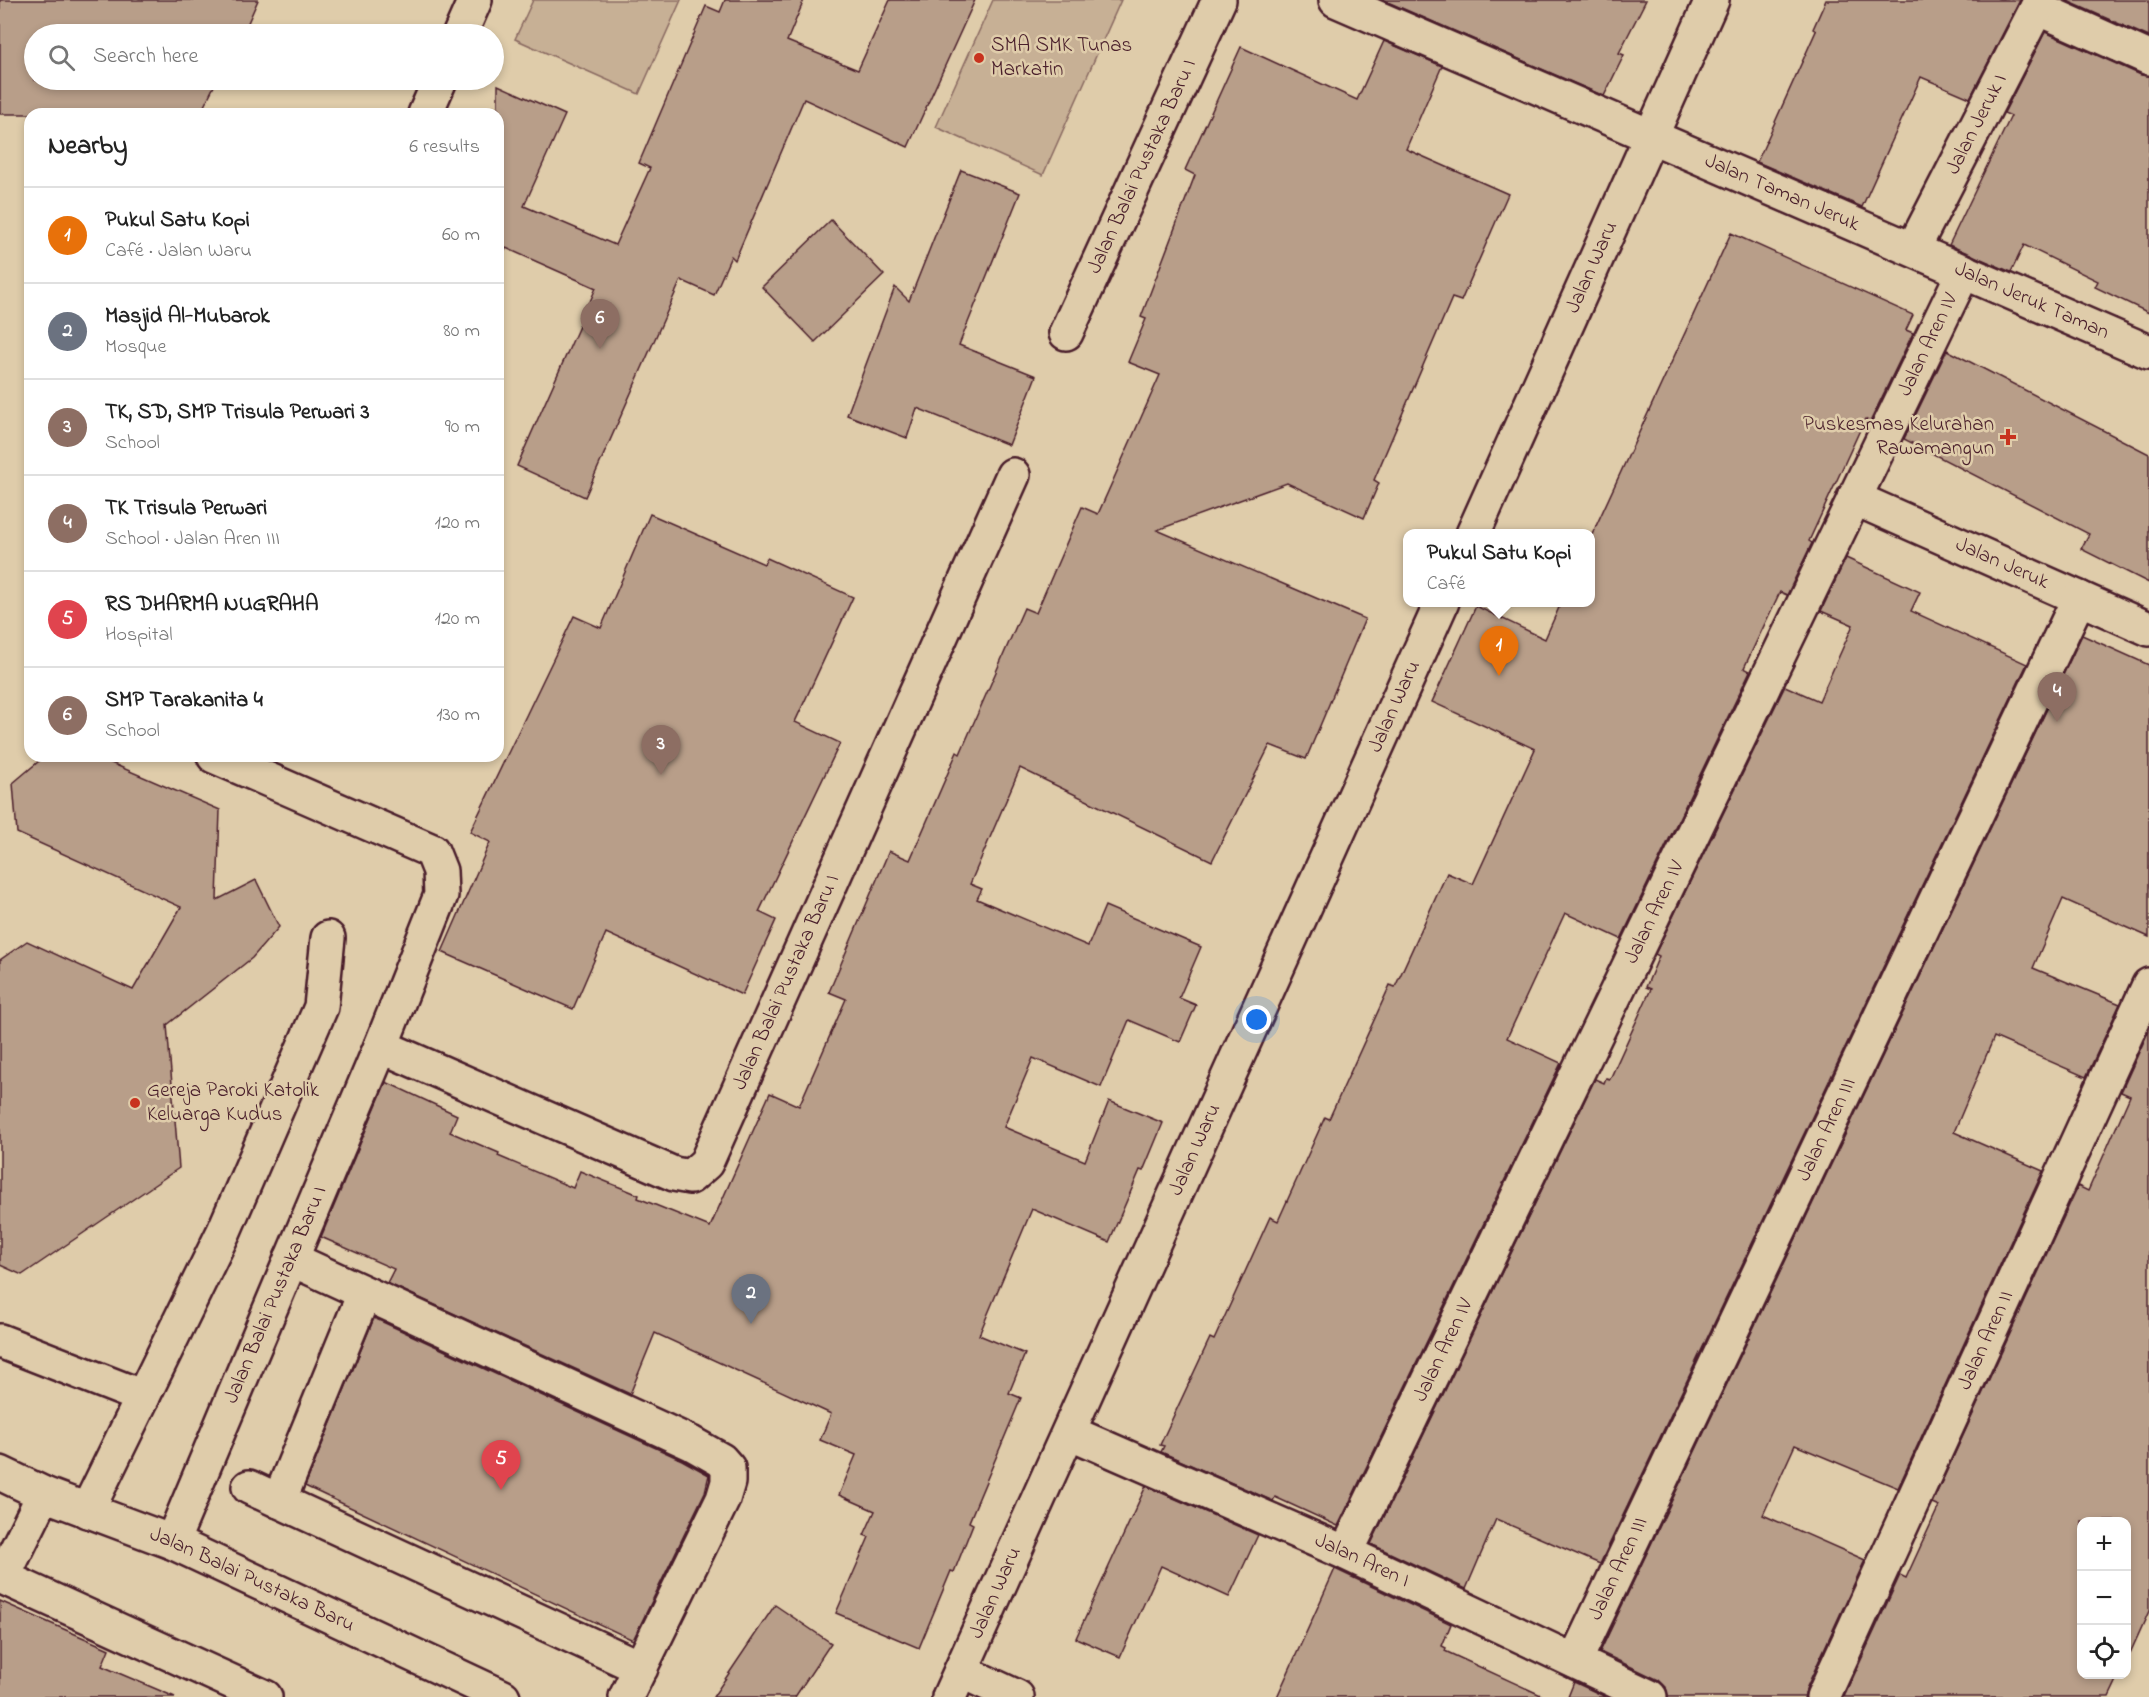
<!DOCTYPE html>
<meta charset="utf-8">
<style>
body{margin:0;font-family:"Indie Flower",sans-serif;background:#f6f6f6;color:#222}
.controls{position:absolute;right:18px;bottom:18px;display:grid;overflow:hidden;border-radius:12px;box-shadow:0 3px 9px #0003}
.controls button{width:54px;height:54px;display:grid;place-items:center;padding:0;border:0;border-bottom:2px solid #e0e0e0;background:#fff;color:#222;font:30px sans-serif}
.you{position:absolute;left:1257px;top:1020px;width:21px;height:21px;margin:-15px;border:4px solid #fff;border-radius:50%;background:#1a73e8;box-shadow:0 0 0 9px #1a73e833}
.badge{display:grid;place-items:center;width:39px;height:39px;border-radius:50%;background:#c8321e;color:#fff;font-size:20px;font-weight:700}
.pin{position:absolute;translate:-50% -50px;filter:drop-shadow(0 2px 3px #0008)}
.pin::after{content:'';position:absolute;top:32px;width:21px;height:18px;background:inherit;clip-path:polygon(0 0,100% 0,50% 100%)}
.popup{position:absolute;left:1403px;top:529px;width:192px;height:78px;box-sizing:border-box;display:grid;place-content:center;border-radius:12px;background:#fff;filter:drop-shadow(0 2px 4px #0005);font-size:20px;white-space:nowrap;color:#767676}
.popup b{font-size:22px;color:#222}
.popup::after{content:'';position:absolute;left:50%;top:100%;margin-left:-12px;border:12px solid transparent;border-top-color:#fff}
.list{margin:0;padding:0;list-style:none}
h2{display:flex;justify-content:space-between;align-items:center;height:78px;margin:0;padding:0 24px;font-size:26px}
h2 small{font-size:20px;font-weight:400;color:#767676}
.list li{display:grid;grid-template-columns:39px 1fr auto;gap:18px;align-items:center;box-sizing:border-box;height:96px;padding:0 24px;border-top:2px solid #e0e0e0}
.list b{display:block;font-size:22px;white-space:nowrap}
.list p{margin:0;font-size:20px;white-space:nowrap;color:#767676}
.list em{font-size:20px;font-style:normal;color:#767676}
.icon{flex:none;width:33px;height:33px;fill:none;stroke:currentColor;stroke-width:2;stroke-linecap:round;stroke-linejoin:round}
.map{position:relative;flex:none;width:2149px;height:1697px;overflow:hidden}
.search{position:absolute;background:#fff;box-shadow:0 3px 9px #0003;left:24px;top:24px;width:480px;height:66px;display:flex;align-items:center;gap:15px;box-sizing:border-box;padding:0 21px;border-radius:33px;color:#767676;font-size:22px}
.panel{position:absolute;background:#fff;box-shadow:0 3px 9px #0003;left:24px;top:108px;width:480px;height:654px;border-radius:18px}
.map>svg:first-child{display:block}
.green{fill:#c7b095;stroke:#886860;stroke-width:1.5}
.building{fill:#b89e89;stroke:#4a1f2b;stroke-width:1.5}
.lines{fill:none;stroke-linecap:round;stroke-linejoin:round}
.minor-casing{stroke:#4a1f2b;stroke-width:38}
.minor{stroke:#dfccaa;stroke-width:33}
.poi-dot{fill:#c8321e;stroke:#dfccaa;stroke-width:2}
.labels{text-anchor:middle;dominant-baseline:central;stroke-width:5;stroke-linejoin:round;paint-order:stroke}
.poi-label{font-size:21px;fill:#4a1f2b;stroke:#dfccaa;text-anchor:start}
.street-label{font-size:21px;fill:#4a1f2b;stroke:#dfccaa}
</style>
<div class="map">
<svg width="2149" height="1697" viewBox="0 0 2149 1697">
<rect width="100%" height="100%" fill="#dfccaa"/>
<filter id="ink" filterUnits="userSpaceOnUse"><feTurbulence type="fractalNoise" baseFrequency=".0167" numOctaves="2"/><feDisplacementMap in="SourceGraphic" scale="12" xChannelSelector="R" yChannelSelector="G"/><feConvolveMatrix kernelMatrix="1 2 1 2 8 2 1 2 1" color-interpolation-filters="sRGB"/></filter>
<g filter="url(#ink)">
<g class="green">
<polygon points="533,0 681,0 639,94 515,39"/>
<polygon points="993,0 1121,0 1043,175 936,127"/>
</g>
<g class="building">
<polygon points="0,0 258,0 243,34 34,34 34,80 217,80 200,114 0,114"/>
<polygon points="725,0 804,0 787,41 858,70 890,0 975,0 908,147 804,99 735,260 731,256 714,295 681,280 585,497 517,466 596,288 506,248 498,265 498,85 565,115 524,206 615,245 650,168 639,163 706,6 720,12"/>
<polygon points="1383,0 1646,0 1619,53 1624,55 1604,96"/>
<polygon points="1826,0 2020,0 1970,98 1921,77 1862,207 1757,162 1816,31 1813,29"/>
<polygon points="2065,0 2149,0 2149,37"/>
<polygon points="2045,32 2141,75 2149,76 2149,313 2095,287 2098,281 2024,245 2011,272 1949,245 2011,116 2004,113"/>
<polygon points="1384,41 1442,66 1406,149 1508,194 1461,301 1452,298 1374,480 1379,483 1364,518 1287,483 1157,530 1365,619 1306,759 1270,745 1212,861 1020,768 970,884 982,889 977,899 1088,946 1105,906 1201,947 1179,998 1196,1005 1180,1042 1129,1020 1101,1087 1033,1058 1004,1127 1085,1161 1109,1101 1163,1123 1143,1171 1140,1170 1109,1242 1032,1209 979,1335 1025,1354 1009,1393 1021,1398 969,1522 973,1524 954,1572 951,1571 919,1648 836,1613 869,1537 864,1535 875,1511 839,1495 856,1455 820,1440 831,1414 655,1333 630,1394 387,1283 394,1269 321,1237 386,1082 457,1115 450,1132 499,1153 498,1156 573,1188 580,1171 639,1195 638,1198 710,1227 770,1093 799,1106 846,999 829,992 889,851 910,860 957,752 960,754 1024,608 1036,613 1082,507 1098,514 1160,375 1128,362 1146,319 1141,317 1195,175 1185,170 1241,47 1357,100"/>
<polygon points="961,170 1020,193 959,345 1036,376 1009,445 917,408 907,438 847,415 895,287 909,301"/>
<polygon points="831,220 884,275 815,342 762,287"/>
<polygon points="1731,233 1913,315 1906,330 1913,333 1870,422 1865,419 1809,541 1812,543 1787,595 1780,592 1744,668 1750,671 1621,939 1565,913 1507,1038 1561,1063 1338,1526 1275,1497 1273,1501 1161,1452 1164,1446 1160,1445 1210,1338 1214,1340 1270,1217 1278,1221 1325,1117 1329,1119 1390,985 1395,987 1447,873 1473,884 1535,749 1432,702 1476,606 1545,639 1561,603 1590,603 1590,539"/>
<polygon points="1947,350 2149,454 2149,583 2081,549 2089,534 1904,439"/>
<polygon points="650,514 764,564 767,558 853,597 795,722 840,743 759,912 776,920 742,995 606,933 573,1009 442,952 490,842 470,832 574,616 601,628"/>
<polygon points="1846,558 1920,592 1911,611 2027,664 1600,1564 1496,1519 1466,1589 1371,1544 1595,1079 1604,1083 1606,1078 1610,1079 1651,989 1646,987 1659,956 1655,954 1785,686 1819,701 1853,625 1821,611"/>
<polygon points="2082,635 2149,665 2149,937 2063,899 2033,968 2120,1004 2086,1077 1994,1037 1954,1132 2043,1171 1898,1488 1795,1445 1763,1515 1865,1560 1806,1689 1805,1697 1668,1697 1666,1687 1659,1680 1600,1652"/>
<polygon points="45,756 95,756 220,810 217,900 256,880 279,927 252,958 167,1025 179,1168 22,1275 0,1265 0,960 27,941 133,990 181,907 17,833 13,783"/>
<polygon points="2149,1030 2149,1611 2127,1660 2127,1521 2082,1521 2082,1674 2120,1674 2109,1697 1844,1697 1900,1575 1906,1578 1939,1506 1932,1503 2078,1186 2088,1191 2130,1096 2121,1092"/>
<polygon points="374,1318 682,1460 709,1475 705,1492 633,1640 305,1486"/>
<polygon points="1146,1486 1258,1535 1229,1597 1161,1566 1120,1657 1076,1638"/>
<polygon points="1335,1569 1451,1624 1442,1646 1446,1648 1445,1651 1545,1697 1277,1697"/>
<polygon points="0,1601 109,1649 102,1666 175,1697 0,1697"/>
<polygon points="775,1605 831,1643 795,1697 713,1697"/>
<polygon points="1574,1682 1606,1697 1568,1697"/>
</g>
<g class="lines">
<g class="minor-casing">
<g id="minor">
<path id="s1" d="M1336,0L2149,352"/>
<polyline points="2037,8 2149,58"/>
<polyline points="460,34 475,0"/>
<polyline points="425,114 440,80"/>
<path id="s2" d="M1913,249L2041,0"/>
<path id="s3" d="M1066,333L1219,0"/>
<path id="s4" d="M1854,498L2149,629"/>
<path id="s5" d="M1473,534L1712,0"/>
<path id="s6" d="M381,1046L674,1174L690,1177L706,1163L1013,475"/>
<polyline points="291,1259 691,1443 721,1460 728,1468 728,1482 723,1499 626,1697"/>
<polyline points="0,1341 143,1397"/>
<path id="s7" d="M1069,1432L1346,1553L1650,1697"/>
<path id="s8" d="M0,1473L44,1494L172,1542L503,1697"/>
<polyline points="249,1487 641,1668"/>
<polyline points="279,1501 364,1294"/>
<polyline points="87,1511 224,1231 321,1007 328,938"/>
<path id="s9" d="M172,1542L381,1046L441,895L440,871L432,851L214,756"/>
<path id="s10" d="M1346,1553L1964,271"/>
<polyline points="0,1576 265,1697"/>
<polyline points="3,1577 44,1494"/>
<path id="s11" d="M1575,1661L2079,598"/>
<polyline points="961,1671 1017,1697"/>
<path id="s12" d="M949,1697L1442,602"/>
<path id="s13" d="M1823,1697L2149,985"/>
</g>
</g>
<use href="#minor" class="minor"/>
</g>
</g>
<g class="poi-dot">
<circle cx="979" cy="58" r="6"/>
<path d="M2005 428h6v6h6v6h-6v6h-6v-6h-6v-6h6z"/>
<circle cx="135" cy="1103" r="6"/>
</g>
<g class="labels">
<g class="poi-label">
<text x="991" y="46">SMA SMK Tunas<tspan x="991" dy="24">Markatin</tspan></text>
<text x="1994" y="425" text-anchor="end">Puskesmas Kelurahan<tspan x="1994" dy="24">Rawamangun</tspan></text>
<text x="147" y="1091">Gereja Paroki Katolik<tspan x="147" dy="24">Keluarga Kudus</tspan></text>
</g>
<g class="street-label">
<text stroke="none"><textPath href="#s2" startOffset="140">Jalan Jeruk I</textPath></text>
<text stroke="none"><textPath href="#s3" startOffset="183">Jalan Balai Pustaka Baru I</textPath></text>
<text stroke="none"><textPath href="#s1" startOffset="486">Jalan Taman Jeruk</textPath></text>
<text stroke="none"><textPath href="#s5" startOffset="292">Jalan Waru</textPath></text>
<text stroke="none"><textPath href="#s1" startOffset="758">Jalan Jeruk Taman</textPath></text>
<text stroke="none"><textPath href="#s10" startOffset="1341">Jalan Aren IV</textPath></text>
<text stroke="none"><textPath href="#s4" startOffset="162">Jalan Jeruk</textPath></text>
<text stroke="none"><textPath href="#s12" startOffset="1086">Jalan Waru</textPath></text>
<text stroke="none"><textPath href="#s10" startOffset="711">Jalan Aren IV</textPath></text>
<text stroke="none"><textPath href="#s6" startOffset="555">Jalan Balai Pustaka Baru I</textPath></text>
<text stroke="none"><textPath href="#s11" startOffset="588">Jalan Aren III</textPath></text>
<text stroke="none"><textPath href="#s12" startOffset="600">Jalan Waru</textPath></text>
<text stroke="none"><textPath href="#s9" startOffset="268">Jalan Balai Pustaka Baru I</textPath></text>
<text stroke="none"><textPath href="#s13" startOffset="392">Jalan Aren II</textPath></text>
<text stroke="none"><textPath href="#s10" startOffset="225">Jalan Aren IV</textPath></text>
<text stroke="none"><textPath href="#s7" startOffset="320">Jalan Aren I</textPath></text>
<text stroke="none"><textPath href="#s11" startOffset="102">Jalan Aren III</textPath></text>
<text stroke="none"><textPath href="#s8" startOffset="274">Jalan Balai Pustaka Baru</textPath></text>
<text stroke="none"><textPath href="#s12" startOffset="114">Jalan Waru</textPath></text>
</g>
</g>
</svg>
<div class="controls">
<button>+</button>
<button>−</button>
<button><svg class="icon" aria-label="locate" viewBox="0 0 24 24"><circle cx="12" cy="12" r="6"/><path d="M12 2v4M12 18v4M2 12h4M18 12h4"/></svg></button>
</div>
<div class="you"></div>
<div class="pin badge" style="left:1499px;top:676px;background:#e8710a">1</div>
<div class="popup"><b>Pukul Satu Kopi</b>Café</div>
<div class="pin badge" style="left:751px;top:1324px;background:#6b7280">2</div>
<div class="pin badge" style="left:661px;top:775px;background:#8d6e63">3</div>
<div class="pin badge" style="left:2057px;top:722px;background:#8d6e63">4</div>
<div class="pin badge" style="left:501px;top:1490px;background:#e0444e">5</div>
<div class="pin badge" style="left:600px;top:349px;background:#8d6e63">6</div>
<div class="search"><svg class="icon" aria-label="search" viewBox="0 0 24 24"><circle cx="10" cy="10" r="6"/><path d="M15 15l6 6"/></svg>Search here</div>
<section class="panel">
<h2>Nearby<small>6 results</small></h2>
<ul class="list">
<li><span class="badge" style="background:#e8710a">1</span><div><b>Pukul Satu Kopi</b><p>Café · Jalan Waru</p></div><em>60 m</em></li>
<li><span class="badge" style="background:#6b7280">2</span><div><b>Masjid Al-Mubarok</b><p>Mosque</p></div><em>80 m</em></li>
<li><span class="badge" style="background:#8d6e63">3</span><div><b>TK, SD, SMP Trisula Perwari 3</b><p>School</p></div><em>90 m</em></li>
<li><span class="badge" style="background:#8d6e63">4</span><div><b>TK Trisula Perwari</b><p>School · Jalan Aren III</p></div><em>120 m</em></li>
<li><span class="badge" style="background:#e0444e">5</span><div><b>RS DHARMA NUGRAHA</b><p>Hospital</p></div><em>120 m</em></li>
<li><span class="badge" style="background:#8d6e63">6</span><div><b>SMP Tarakanita 4</b><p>School</p></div><em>130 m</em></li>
</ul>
</section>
</div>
